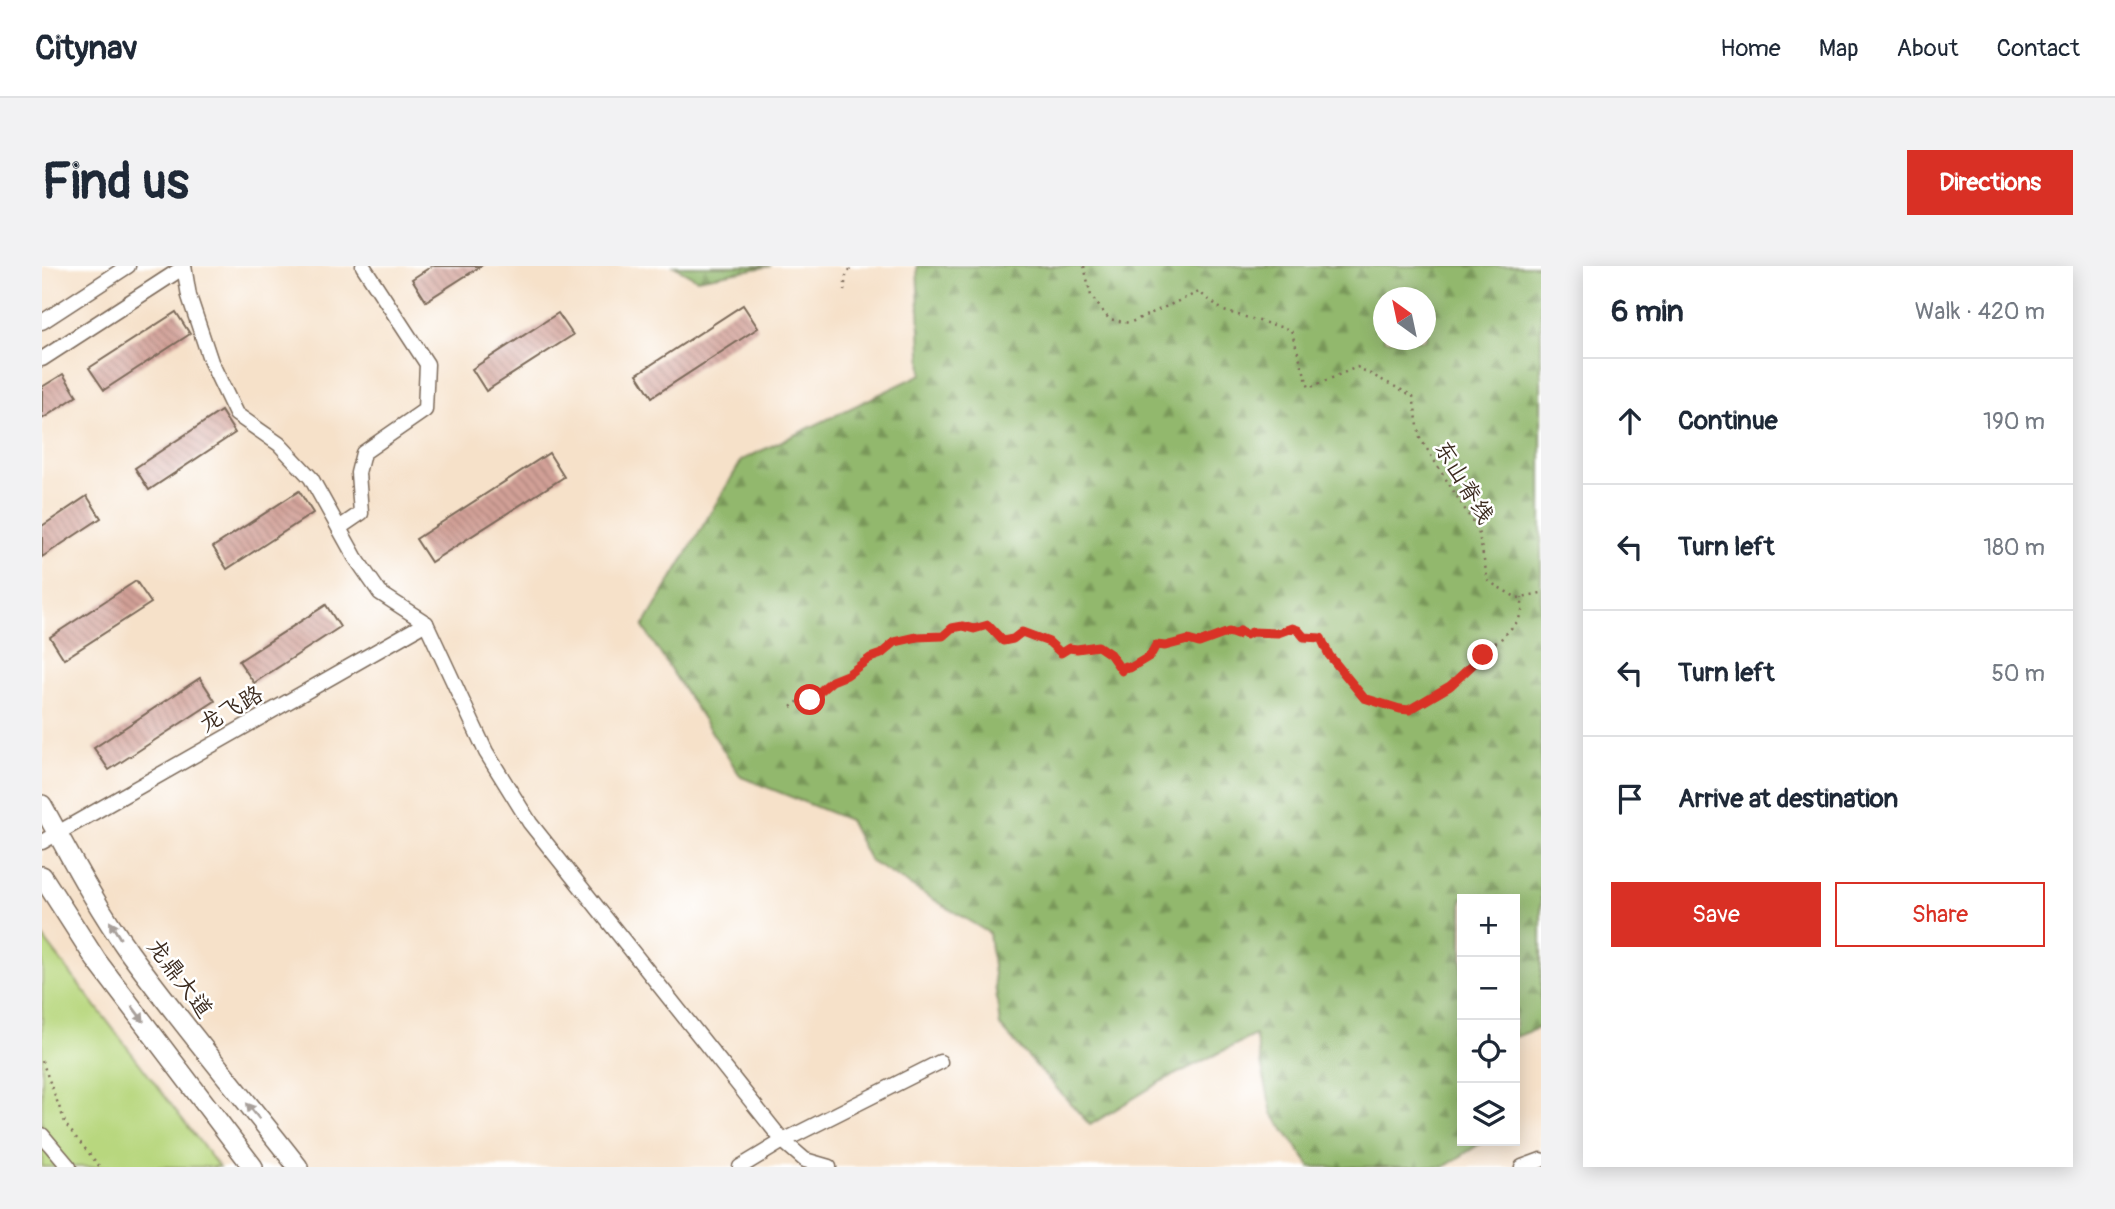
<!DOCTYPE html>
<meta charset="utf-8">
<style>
body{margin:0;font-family:Pangolin,"LXGW WenKai TC",sans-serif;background:#f2f2f3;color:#1f2937}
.controls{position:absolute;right:21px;bottom:21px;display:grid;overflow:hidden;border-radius:0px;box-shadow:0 4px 18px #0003}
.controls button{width:63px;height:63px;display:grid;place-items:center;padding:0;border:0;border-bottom:2px solid #e0e1e3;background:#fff;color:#1f2937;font:35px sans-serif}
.compass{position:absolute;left:1331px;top:21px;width:63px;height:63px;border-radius:50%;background:#fff;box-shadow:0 4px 18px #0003;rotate:327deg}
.stop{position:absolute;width:21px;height:21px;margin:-16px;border:5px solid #d93025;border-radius:50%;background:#fff}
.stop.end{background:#d93025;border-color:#fff;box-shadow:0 2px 7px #0008}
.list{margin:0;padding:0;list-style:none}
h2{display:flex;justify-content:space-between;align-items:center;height:91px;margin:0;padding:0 28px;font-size:30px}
h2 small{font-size:23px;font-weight:400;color:#747a83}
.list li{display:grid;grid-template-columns:46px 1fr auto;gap:21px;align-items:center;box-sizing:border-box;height:126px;padding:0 28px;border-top:2px solid #e0e1e3}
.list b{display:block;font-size:26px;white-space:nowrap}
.list em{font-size:23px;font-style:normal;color:#747a83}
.actions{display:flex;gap:14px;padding:21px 28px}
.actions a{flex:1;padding:16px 0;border:2px solid #d93025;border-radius:0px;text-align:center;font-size:24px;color:#d93025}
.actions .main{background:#d93025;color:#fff}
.icon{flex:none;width:38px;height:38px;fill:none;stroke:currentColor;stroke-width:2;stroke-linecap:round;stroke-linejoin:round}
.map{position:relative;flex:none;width:1499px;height:901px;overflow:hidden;border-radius:0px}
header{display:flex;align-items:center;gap:42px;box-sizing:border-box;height:98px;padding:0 35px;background:#fff;border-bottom:2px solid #e0e1e3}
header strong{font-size:33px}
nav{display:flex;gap:38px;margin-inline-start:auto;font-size:24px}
.intro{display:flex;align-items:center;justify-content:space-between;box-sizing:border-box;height:168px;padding:0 42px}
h1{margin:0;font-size:49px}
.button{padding:18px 32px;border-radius:0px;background:#d93025;color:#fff;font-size:24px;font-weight:700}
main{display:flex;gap:42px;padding:0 42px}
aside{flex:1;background:#fff;border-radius:0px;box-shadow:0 4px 18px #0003}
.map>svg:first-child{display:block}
.forest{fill:url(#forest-firs);stroke:#667146;stroke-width:2;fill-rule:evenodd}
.green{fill:#b8d77e;stroke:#7a804e;stroke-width:2}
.building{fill:url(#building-back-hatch)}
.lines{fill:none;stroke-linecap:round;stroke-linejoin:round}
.minor-casing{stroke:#7c6a5a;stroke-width:17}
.major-casing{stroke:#7c6a5a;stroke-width:22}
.path{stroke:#7c6a5a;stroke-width:2.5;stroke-dasharray:2 5;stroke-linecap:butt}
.minor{stroke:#fff;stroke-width:14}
.major{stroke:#fff;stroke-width:19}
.oneway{fill:#a79f9a}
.route{stroke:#d93025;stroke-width:9}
.labels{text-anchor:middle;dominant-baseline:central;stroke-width:5;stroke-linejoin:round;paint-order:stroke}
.street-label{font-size:23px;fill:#3b2a1e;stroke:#fff}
</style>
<header>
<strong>Citynav</strong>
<nav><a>Home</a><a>Map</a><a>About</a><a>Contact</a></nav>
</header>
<div class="intro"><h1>Find us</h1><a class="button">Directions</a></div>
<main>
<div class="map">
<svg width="1499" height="901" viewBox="0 0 1499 901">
<defs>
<pattern id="forest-firs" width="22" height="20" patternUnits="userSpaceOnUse" patternTransform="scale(1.75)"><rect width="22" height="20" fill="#92b86d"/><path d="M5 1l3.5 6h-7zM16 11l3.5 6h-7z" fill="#789659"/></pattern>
<pattern id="building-back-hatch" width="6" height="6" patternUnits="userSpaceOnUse" patternTransform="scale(1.75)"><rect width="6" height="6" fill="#d2a097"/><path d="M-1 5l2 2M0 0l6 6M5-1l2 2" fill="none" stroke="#ac837b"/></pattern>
</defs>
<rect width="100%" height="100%" fill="#fff"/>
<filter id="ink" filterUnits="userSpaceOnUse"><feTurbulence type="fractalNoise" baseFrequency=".0143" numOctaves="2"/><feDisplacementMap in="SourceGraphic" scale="14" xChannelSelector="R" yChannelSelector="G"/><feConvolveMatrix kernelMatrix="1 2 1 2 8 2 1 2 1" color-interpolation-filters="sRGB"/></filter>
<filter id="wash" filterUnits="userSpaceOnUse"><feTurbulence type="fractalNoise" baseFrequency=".00686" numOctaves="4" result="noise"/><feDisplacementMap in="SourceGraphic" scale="28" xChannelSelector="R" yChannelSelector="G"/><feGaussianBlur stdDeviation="1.57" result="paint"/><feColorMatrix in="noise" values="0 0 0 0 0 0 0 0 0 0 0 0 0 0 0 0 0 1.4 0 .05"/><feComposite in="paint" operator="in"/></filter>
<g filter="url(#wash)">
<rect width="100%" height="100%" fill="#f6e1c9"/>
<g class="forest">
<polygon points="632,0 729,0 655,13"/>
<path d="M875,0H1499V761L1473,771V633H1420V875H1442L1402,901H1269L1230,847L1213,769L1120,815L1048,859L958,760L947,667L828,595L807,554L699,511L601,361L700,194L880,108ZM1342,32H1384V74H1342Z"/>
</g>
<polygon class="green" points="0,670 177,901 0,901"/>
<g id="blocks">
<g class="building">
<polygon points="390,0 439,0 384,35 370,13"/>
<polygon points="701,39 716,62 610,131 595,108"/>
<polygon points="134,46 148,68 62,124 47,102"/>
<polygon points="516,47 531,69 444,125 430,103"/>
<polygon points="21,108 35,130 0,153 0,121"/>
<polygon points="179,145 193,167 107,224 93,202"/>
<polygon points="507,187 522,211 389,296 374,273"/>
<polygon points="257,225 271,247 185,303 171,281"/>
<polygon points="45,230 59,252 0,291 0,260"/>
<polygon points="94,315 109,337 22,393 8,371"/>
<polygon points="284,339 298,361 212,417 197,395"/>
<polygon points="158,412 173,435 67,504 52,482"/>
</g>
</g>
</g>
<g filter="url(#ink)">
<use href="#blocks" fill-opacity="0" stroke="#7c6a5a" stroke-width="2"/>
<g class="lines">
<g class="minor-casing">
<g id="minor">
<polyline points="142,0 147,30 169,96 194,148 237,178 269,212 313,291 338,327 384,357 444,486 488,557 741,875 898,796"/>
<polyline points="0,56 86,0"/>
<polyline points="0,93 142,1"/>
<polyline points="297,262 319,247 316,207 321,187 383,144 385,98 321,0"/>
<polyline points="0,576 384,357"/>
<polyline points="0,869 27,901"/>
<polyline points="698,901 741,875 763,894 787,901"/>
<polyline points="1480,901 1499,894"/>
</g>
</g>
<g class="major-casing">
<g id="major">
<path d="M0,539C27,588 54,640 87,686C141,760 200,829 256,901"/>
<polyline points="0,610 54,694 211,901"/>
</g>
</g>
<g class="path">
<polyline points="1042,0 1049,30 1067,53 1087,57 1157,26 1182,45 1249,64 1267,122 1315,101 1371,130 1378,172 1436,264 1446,315 1475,332 1499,327"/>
<polyline points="802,25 804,10 810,0"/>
<polyline points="749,441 757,435 768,434 790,415 805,409 828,392 839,388 853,376 875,371 901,370 910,362 921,360 932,363 946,359 961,375 971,373 980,366 1007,376 1019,387 1027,382 1036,383 1056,380 1068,388 1080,405 1083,400 1088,402 1108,390 1113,379 1123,380 1146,375 1157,377 1187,366 1195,369 1198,365 1204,369 1210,366 1236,367 1250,362 1256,364 1262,371 1279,372 1288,389 1322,431 1358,443 1367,444 1408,420 1432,400 1451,378 1458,374 1476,355 1480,345 1480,331"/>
<polyline points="0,795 24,859 58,901"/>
</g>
<use href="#minor" class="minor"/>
<use href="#major" class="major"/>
</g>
<defs><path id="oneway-solid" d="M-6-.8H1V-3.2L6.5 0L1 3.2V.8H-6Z" transform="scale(1.75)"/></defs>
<g class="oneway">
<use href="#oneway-solid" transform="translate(73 664) rotate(-122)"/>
<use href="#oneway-solid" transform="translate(96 748) rotate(53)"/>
<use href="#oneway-solid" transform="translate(211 845) rotate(-129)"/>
</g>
</g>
<g class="lines" filter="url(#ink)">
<polyline class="route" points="768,434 790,415 805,409 828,392 839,388 853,376 875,371 901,370 910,362 921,360 932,363 946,359 961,375 971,373 980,366 1007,376 1019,387 1027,382 1035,383 1056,380 1068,388 1080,405 1083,400 1088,402 1108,390 1114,379 1123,380 1146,374 1157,377 1187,366 1195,369 1198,365 1204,369 1210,366 1236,367 1250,362 1256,364 1262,371 1279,372 1287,389 1322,432 1358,443 1367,444 1408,420 1441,389"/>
</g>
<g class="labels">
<g class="street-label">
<text transform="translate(1422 216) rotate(59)">东山脊线</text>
<text transform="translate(189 443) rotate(-30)">龙飞路</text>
<text transform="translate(138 712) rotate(53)">龙鼎大道</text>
</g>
</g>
</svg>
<div class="controls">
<button>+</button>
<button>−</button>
<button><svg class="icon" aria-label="locate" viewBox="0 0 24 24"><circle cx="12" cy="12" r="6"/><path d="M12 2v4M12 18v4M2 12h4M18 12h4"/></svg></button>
<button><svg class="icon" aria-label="layers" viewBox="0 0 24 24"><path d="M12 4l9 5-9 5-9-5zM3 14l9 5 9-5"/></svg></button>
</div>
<svg class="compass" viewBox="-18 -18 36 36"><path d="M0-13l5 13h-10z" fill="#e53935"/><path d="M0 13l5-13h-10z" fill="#747a83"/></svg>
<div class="stop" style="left:768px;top:434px"></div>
<div class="stop end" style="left:1441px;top:389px"></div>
</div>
<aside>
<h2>6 min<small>Walk · 420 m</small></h2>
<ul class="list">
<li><svg class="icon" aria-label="ahead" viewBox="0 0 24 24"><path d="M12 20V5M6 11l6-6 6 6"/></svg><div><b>Continue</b></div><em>190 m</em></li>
<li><svg class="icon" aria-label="left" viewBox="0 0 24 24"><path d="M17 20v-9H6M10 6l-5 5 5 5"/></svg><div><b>Turn left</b></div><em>180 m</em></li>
<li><svg class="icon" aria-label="left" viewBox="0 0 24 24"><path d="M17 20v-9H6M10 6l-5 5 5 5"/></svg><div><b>Turn left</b></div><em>50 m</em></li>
<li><svg class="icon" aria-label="arrive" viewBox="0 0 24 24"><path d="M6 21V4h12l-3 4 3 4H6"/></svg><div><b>Arrive at destination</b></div></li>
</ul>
<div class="actions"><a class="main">Save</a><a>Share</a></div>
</aside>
</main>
